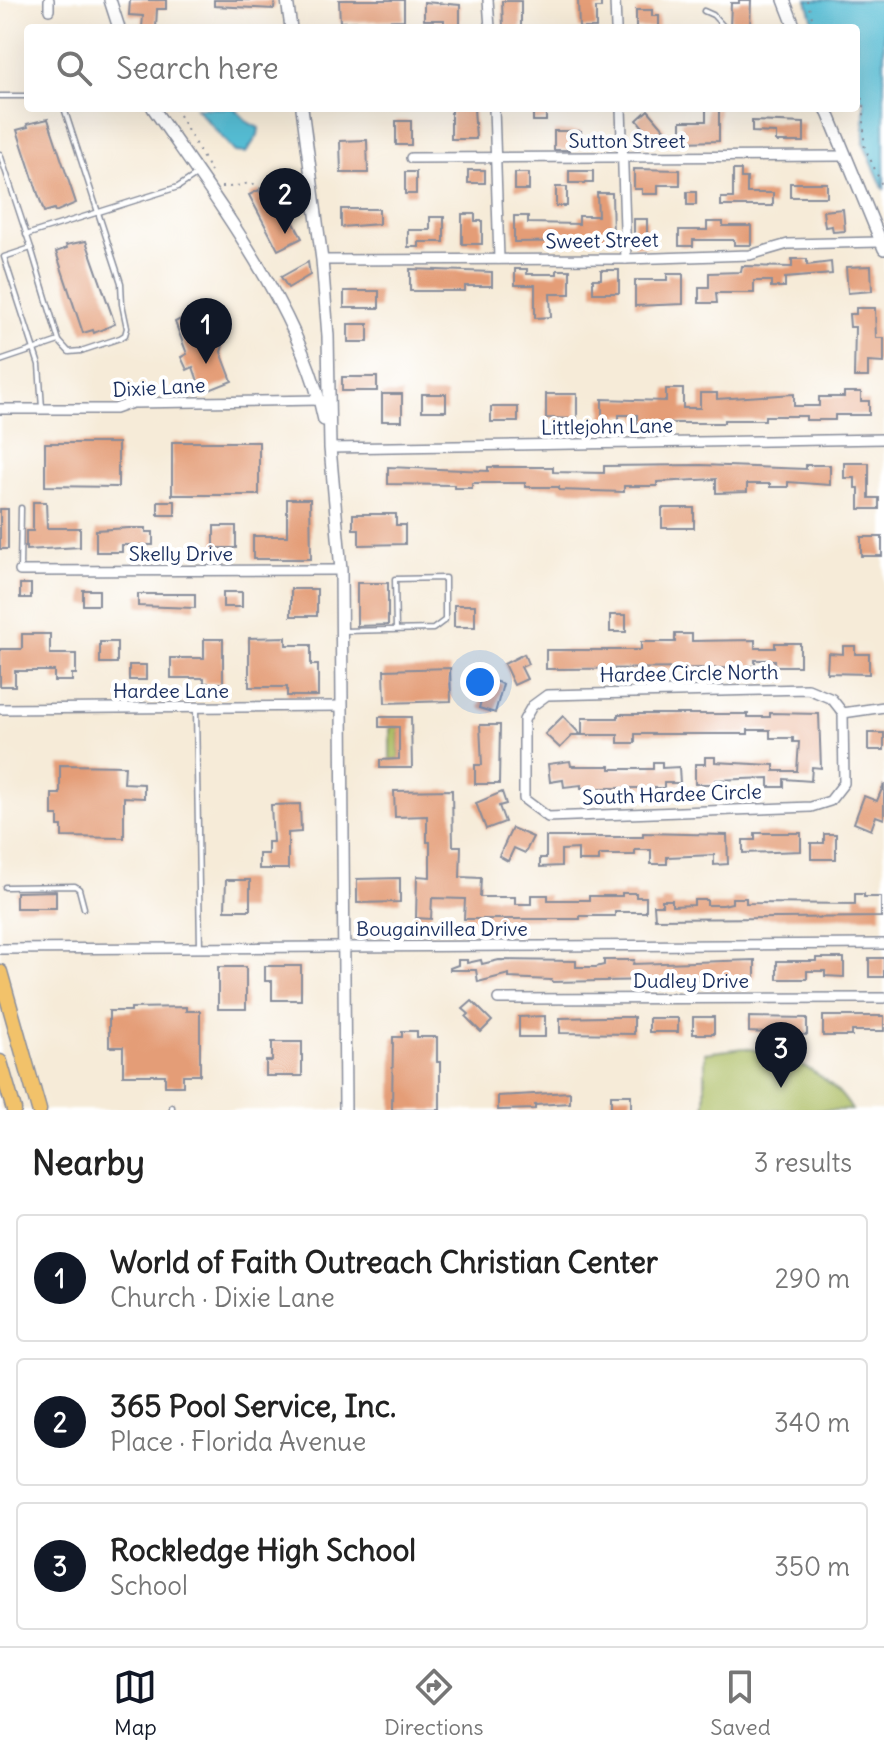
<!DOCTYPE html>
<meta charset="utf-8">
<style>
body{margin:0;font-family:Delius,sans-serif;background:#f6f6f6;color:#222}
.you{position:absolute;left:480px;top:682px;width:28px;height:28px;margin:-20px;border:6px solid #fff;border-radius:50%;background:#1a73e8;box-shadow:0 0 0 12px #1a73e833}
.badge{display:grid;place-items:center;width:52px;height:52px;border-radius:50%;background:#111827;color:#fff;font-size:26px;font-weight:700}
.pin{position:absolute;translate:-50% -66px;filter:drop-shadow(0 2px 4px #0008)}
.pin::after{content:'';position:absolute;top:42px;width:28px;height:24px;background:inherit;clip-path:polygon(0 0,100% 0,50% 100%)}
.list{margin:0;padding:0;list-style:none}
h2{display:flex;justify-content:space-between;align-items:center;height:104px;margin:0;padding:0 32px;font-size:34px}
h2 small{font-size:26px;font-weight:400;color:#767676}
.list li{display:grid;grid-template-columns:52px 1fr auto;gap:24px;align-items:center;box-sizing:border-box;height:128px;margin:0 16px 16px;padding:0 16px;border:2px solid #e0e0e0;border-radius:8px}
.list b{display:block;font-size:30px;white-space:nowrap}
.list p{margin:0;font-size:26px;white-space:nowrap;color:#767676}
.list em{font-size:26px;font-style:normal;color:#767676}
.icon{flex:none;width:44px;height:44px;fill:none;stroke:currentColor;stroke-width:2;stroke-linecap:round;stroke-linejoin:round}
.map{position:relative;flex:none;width:884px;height:1110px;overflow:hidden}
.search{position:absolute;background:#fff;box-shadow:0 8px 32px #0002;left:24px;right:24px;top:24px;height:88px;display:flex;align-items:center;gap:20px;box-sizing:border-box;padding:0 28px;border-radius:8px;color:#767676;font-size:30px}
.sheet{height:536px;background:#fff}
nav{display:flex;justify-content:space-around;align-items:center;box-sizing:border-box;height:112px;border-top:2px solid #e0e0e0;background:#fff;font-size:22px;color:#767676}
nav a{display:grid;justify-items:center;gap:4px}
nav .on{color:#111827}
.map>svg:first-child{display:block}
.green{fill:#abbc60;stroke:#63765f;stroke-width:2}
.water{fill:#57bed5;stroke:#39769a;stroke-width:2}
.building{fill:#e49d77}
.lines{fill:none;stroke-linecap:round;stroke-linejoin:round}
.service-casing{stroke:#888d9b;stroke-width:7}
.minor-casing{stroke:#888d9b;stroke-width:12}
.tertiary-casing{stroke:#888d9b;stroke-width:14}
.primary-casing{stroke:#888d9b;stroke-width:17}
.path{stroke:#888d9b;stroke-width:2;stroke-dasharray:2 6;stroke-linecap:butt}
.service{stroke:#fff;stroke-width:4}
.minor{stroke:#fff;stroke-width:9}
.tertiary{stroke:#fff;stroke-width:11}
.primary{stroke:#f2c26a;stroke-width:14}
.labels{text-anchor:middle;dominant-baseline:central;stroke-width:8;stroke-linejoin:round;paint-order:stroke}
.street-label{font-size:20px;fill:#1b2f5e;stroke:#fff}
</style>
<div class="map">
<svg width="884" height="1110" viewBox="0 0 884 1110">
<rect width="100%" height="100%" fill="#fff"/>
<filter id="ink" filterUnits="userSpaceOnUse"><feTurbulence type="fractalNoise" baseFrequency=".0125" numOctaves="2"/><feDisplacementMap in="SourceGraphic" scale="16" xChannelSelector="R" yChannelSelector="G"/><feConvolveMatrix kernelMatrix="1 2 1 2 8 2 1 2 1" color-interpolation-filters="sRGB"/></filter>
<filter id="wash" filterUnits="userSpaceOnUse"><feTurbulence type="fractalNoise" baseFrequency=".006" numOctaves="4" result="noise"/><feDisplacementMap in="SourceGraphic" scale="32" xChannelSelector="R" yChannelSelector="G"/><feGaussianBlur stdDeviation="1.8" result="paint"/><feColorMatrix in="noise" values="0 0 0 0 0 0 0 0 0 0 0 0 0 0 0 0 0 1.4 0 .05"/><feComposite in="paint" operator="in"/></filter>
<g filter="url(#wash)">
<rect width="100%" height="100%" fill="#f6ebd8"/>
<g class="green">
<polygon points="390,727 399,727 399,759 390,760"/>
<path d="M744,1048C786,1054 829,1072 852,1110H705V1053Z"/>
</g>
<g class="water">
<polygon points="807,0 884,0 884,190 864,145 864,101 856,93 856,28 815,28"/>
<polygon points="196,108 234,108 249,123 259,128 258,135 246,153 235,152"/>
</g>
<g id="blocks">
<g class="building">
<polygon points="130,0 166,0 166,9 157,9 156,28 142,28 143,16 129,15"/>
<polygon points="214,0 275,0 274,9 214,6"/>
<polygon points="339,0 404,0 404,20 340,22"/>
<polygon points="578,0 601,0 601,8 596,8 596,28 579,28"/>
<polygon points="739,0 751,0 750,28 730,28 731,3 739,3"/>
<polygon points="502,1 521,1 521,28 503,28"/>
<polygon points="424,2 460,5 460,28 444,28 444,20 424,20"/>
<polygon points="636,10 652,10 652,16 659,16 659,28 636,28"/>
<polygon points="451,108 474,108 476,139 451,139"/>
<rect x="533" y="108" width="13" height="13"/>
<polygon points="706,108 719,108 719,141 681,142 681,121 706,121"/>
<polygon points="648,110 665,130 654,140 637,120"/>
<polygon points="48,119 76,203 55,212 54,209 44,212 17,130 28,127 27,124"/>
<rect x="396" y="121" width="15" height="24"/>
<polygon points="752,121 804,123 804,142 776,142 776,133 752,132"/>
<polygon points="554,131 581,131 581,141 570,141 570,150 554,150"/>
<polygon points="367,140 368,173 341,173 340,141"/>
<polygon points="634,169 680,170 680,185 658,185 658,194 642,194 642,189 634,189"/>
<rect x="468" y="170" width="17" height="13"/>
<polygon points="733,170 741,170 741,178 747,178 747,193 773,193 773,206 721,206 721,198 733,198"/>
<rect x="569" y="171" width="24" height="12"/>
<rect x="405" y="172" width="11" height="22"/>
<rect x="515" y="173" width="14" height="17"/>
<rect x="790" y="183" width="37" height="14"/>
<rect x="556" y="187" width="11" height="19"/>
<polygon points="259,190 269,208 291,197 296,208 288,212 302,238 278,250 249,195"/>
<rect x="687" y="192" width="9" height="13"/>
<polygon points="597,193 612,193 613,237 592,238 592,241 514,242 514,216 528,216 528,223 579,224 579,216 598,216"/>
<polygon points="341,209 379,209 379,224 341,227"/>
<polygon points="843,209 845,231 833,232 832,226 825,227 823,211"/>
<polygon points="462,214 475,214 475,221 482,221 482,244 462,244"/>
<polygon points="430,217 444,217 444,242 419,242 419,247 408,247 408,230 430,230"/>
<rect x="634" y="219" width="13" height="27"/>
<polygon points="707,222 723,222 723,226 751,226 751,245 734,245 734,240 693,240 693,246 679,246 679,230 707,230"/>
<polygon points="86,241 115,324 94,333 93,330 83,333 56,252 67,248 66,245"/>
<polygon points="792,259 807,259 807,265 831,262 832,274 785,278 785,287 771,287 771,281 754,281 754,293 716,293 717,303 699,303 699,287 709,287 709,273 741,272 742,266 792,267"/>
<polygon points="308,262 310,275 288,288 281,277"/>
<polygon points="871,266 872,291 848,293 846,267"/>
<polygon points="410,269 492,272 492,286 465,286 465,291 410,291"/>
<polygon points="515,269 527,269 527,274 557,274 557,270 570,270 570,294 550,294 551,317 535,318 535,285 515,285"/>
<polygon points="601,270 619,270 619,293 593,293 593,279 601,279"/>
<polygon points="667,274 683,274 683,304 635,306 635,280 667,280"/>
<rect x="344" y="291" width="35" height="17"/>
<polygon points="202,308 214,339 224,342 221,352 232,381 202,393 193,367 187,370 181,357 187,354 175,322"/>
<polygon points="856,308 875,308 876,338 884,338 884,363 868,362 868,377 854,377 855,327 850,327 849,314 856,314"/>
<rect x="348" y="324" width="20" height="18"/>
<rect x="342" y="377" width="35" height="14"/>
<polygon points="666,389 683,389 683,408 700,408 700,393 717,393 717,399 794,394 794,406 819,406 819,397 844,397 844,392 861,392 861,401 869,401 869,415 835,415 835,420 806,420 806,416 765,416 765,420 724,420 724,423 637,423 637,415 619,415 619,423 602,423 602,399 666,401"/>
<rect x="382" y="394" width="20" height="27"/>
<rect x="422" y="394" width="24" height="17"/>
<polygon points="546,394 577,394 577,419 546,418"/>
<rect x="491" y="407" width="27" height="15"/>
<rect x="172" y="442" width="87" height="53"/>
<polygon points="45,443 118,443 118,487 45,486"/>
<polygon points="844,463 869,463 869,498 879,498 879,509 859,509 859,488 855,488 855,478 844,478"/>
<polygon points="701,465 806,469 806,465 830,465 830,485 788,482 788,487 770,487 770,484 747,484 747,492 716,493 716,479 657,482 657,486 624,486 624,492 559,490 559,487 525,487 525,483 472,483 472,488 454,488 454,485 388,484 388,467 488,471 488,467 553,467 553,472 604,473 604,466"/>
<polygon points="287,499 310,499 311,559 253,559 253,536 287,536"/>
<rect x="158" y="501" width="17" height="14"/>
<polygon points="33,502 46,502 47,528 80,528 80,547 26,550 26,531 33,531"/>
<rect x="662" y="508" width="32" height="20"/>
<rect x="0" y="509" width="8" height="40"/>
<polygon points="353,514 396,514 396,525 405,525 405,544 359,545 359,529 353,529"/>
<rect x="214" y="526" width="22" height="22"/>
<polygon points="129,528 146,528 146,532 153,532 153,545 122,545 122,552 96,552 96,530"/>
<rect x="861" y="537" width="21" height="19"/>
<polygon points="357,583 388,583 388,625 357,626"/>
<rect x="20" y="584" width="11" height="14"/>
<rect x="291" y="589" width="26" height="27"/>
<rect x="83" y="590" width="16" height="15"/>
<rect x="223" y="592" width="19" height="15"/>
<polygon points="138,594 195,594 195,608 138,606"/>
<rect x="454" y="605" width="21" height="22"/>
<rect x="610" y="615" width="16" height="17"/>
<polygon points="22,634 50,634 50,654 76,654 76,674 72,674 72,681 54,681 54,671 15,671 15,686 0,686 0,649 22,649"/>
<polygon points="675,634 692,634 692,641 755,640 755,648 775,648 775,643 800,643 800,666 775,666 775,660 755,660 755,666 735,666 735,668 546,669 546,650 641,650 641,642 675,642"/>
<polygon points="286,637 286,645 311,645 311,665 318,665 318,696 287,696 287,687 249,687 249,638"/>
<polygon points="204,639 223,639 223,683 204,683 204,678 171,678 171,658 204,658"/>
<rect x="100" y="642" width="17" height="21"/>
<polygon points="843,646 855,646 855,654 869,654 869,674 827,673 828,653 843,654"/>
<polygon points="524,654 528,664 521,667 527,679 514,685 504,664"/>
<rect x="129" y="665" width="17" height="15"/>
<polygon points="450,668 451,701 385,703 384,670"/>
<polygon points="487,679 503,684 495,713 479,708"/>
<polygon points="770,713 819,714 821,768 812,767 811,781 784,779 784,787 769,787 769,778 715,780 715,784 695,784 695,764 705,764 705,757 715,757 715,762 774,765 774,771 797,771 799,742 793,742 793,738 770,738 770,730 748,730 748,734 635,734 635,743 618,743 618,735 582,735 582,718 618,718 618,714 748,714 748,717 770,717"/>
<polygon points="563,716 581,735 573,735 560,748 545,734"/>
<polygon points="379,717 411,717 412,768 380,768 380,760 399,759 399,727 379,727"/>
<polygon points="480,725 500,725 499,784 475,784 475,765 482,765"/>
<rect x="868" y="733" width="16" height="17"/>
<polygon points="570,761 571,766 610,766 610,769 653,769 653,762 662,762 662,768 679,767 680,783 664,783 664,788 581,788 581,785 564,787 563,780 550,782 548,764"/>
<polygon points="60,765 125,766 124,783 144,784 144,798 124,797 124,838 62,837 62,826 58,826 58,816 52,816 52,794 60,794"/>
<polygon points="884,784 884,819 876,816 871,830 854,823 864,796 877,801"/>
<polygon points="452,790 453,846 461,846 460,877 481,878 480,897 515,897 515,904 531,904 531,895 548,895 548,900 589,900 589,896 622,896 622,893 636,893 636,897 646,897 646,912 615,912 615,916 580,916 580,919 464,919 465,899 432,898 431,919 416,918 417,876 430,877 430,842 427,842 427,816 395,817 394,791"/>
<polygon points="502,792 506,804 499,806 505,822 486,829 476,803"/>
<polygon points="300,804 301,832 288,833 288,869 259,869 259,854 268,854 268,842 273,842 271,805"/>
<polygon points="512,828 533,837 525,853 514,848 508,861 499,856"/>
<polygon points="643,833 727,835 728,864 714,865 714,855 667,857 667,864 651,864 651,850 635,850 635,855 599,855 599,861 578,861 578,849 561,850 561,866 540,867 540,858 546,858 546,837 643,837"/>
<polygon points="755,833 801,833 801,851 743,853 743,840 755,840"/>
<polygon points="824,834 836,834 836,859 811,859 811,843 824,843"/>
<polygon points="400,878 400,902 357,903 357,879"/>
<polygon points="226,880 250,880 250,910 225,910"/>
<polygon points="56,891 56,908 16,908 16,892"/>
<polygon points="855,894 864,894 864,897 881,897 881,917 655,919 654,905 662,905 662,900 672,900 672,906 694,905 694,900 707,900 707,905 723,905 732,903 732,898 746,898 746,903 855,904"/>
<polygon points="816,958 844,958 844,977 825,976 825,971 807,971 807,979 777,979 777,961 816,961"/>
<rect x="869" y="958" width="15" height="19"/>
<polygon points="458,960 467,960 467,963 481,960 482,964 499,960 576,961 576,967 596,967 604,965 604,960 634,960 633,964 755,960 755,978 552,982 551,980 509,978 509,974 478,982 476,970 450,970 450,968 458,965"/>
<polygon points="265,966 301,966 301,1000 272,1000 272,981 265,981"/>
<rect x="218" y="967" width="28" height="42"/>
<polygon points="472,1001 492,1021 481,1032 466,1017 469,1014 463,1009"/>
<polygon points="186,1007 186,1011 200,1011 200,1075 183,1075 183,1086 165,1086 165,1075 123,1075 123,1047 109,1047 109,1011 131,1011 131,1008"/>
<polygon points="545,1016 545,1037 519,1037 519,1017"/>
<polygon points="823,1016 884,1016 884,1031 852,1031 852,1036 823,1036"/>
<polygon points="604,1017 634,1017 634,1034 560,1033 560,1018"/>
<rect x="693" y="1017" width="21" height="17"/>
<polygon points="749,1017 807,1018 807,1035 749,1032"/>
<rect x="649" y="1018" width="29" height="14"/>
<polygon points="402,1031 417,1031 417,1037 437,1037 437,1062 440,1062 440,1110 392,1110 393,1037 402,1037"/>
<polygon points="272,1042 302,1042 302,1076 266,1076 266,1061 272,1061"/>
<polygon points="570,1092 570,1103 535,1105 535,1109 498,1110 498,1096"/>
<rect x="611" y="1095" width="20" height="15"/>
</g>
</g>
</g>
<g filter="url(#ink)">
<use href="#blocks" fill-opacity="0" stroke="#888d9b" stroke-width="2"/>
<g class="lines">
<g class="service-casing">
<g id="service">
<polyline points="704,11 713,15 725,28"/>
<polyline points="0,96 28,96"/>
<polyline points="0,154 31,248 4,257 39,365 42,408"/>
<polyline points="26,235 178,187 196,175"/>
<polyline points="59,341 69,352 81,351 120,338 125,335 127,328 122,304 121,283 64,108"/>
<polyline points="0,361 59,341 31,248"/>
<polyline points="20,569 21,508"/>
<polyline points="344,631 433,629 445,620 445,578 395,579 396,630"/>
<polyline points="196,710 200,947"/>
<polyline points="5,887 75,886 79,889 84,908"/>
<polyline points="172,1107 172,1110"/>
</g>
</g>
<g class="minor-casing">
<g id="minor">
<polyline points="49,0 49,10"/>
<polyline points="488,0 490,28"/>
<polyline points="615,0 616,28"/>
<polyline points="494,108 499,259"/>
<polyline points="621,108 626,259"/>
<polyline points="411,158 844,156"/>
<polyline points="322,260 626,259 750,255 788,244 880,242"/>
<polyline points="0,409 115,409 132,403 320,400"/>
<polyline points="330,448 884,439"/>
<polyline points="20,571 341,570"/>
<polygon points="808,689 832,699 843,713 844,783 830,801 811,807 548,817 524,799 524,720 532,706 547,695"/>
<polyline points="0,709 342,706"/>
<polyline points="843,713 884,707"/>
<polyline points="0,949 884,944"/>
<polyline points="498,999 884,998"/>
</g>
</g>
<g class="tertiary-casing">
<g id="tertiary">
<polyline points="110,0 119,28"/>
<polyline points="287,0 291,28"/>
<polyline points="784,0 795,28"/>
<path d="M153,108C216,200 301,310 324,420"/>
<polyline points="302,108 322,260 328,336 330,448 341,570 345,1110"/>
<polyline points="826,108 884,249"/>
</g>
</g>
<g class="primary-casing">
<g id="primary">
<polyline points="0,972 39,1110"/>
<polyline points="0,1062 14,1110"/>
</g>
</g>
<g class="path">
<polyline points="807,0 815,28"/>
<polyline points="856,93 864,100 864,145 884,190"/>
<polyline points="175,108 211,172"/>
<path d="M221,187C248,189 252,170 271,203L303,187"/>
</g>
<use href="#service" class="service"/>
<use href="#minor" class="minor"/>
<use href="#tertiary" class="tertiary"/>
<use href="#primary" class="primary"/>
</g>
</g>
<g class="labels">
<g class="street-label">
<text x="627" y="140">Sutton Street</text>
<text transform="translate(602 240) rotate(-1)">Sweet Street</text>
<text transform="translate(159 387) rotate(-3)">Dixie Lane</text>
<text transform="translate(607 426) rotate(-1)">Littlejohn Lane</text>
<text x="181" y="553">Skelly Drive</text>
<text transform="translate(689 673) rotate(-1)">Hardee Circle North</text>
<text x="171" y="690">Hardee Lane</text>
<text transform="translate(672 794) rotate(-2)">South Hardee Circle</text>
<text x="442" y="928">Bougainvillea Drive</text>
<text x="691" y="980">Dudley Drive</text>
</g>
</g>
</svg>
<div class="you"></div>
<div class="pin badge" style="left:206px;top:364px">1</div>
<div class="pin badge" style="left:285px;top:234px">2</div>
<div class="pin badge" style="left:781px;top:1088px">3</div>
<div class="search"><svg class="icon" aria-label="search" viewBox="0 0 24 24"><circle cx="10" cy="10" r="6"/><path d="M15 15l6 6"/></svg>Search here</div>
</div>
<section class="sheet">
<h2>Nearby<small>3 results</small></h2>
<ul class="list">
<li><span class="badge">1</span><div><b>World of Faith Outreach Christian Center</b><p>Church · Dixie Lane</p></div><em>290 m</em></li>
<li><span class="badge">2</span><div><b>365 Pool Service, Inc.</b><p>Place · Florida Avenue</p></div><em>340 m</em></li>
<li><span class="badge">3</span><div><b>Rockledge High School</b><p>School</p></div><em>350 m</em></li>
</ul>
</section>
<nav>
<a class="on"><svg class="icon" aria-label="map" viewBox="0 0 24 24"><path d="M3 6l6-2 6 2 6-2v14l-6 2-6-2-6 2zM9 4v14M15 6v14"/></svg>Map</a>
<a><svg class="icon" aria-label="directions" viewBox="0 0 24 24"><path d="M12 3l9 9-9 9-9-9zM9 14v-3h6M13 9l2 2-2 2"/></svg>Directions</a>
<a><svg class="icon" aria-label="saved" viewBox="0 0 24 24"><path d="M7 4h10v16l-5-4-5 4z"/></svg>Saved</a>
</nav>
